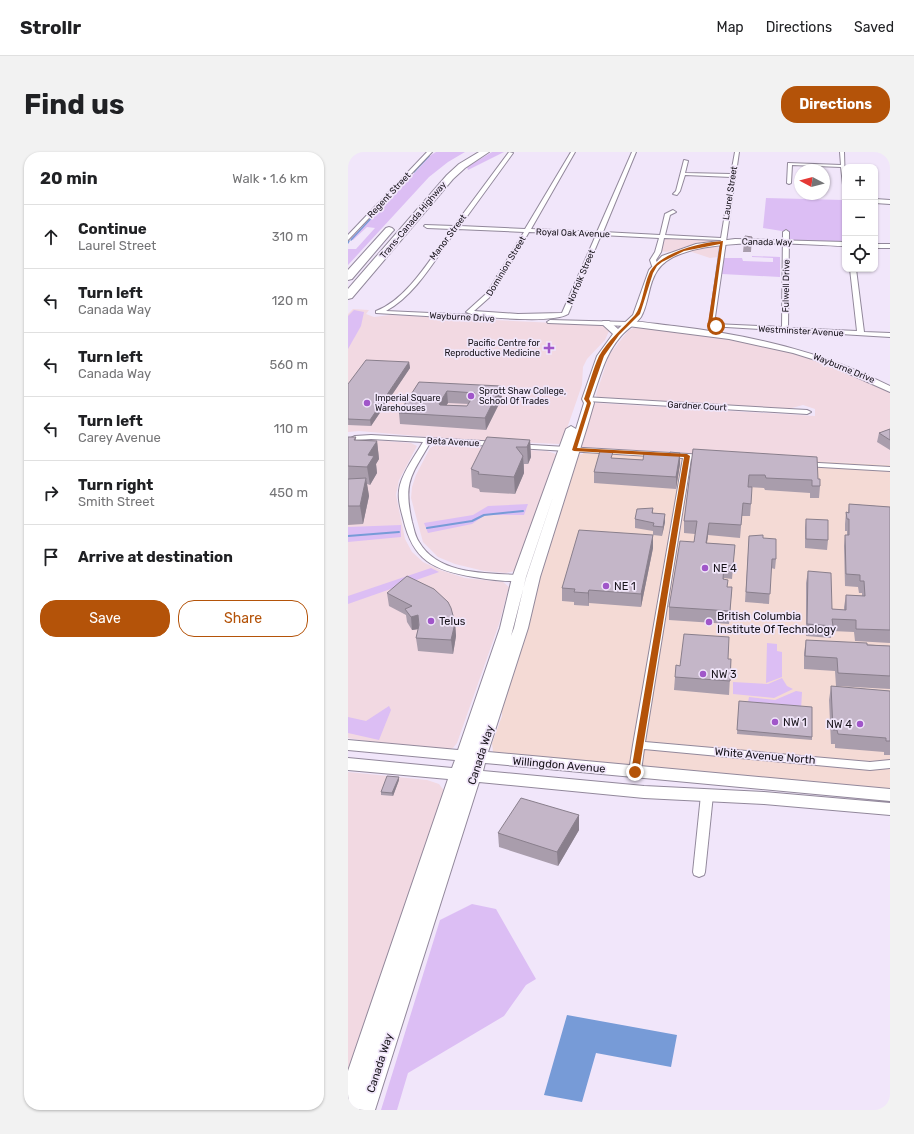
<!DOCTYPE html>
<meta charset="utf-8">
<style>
body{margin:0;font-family:Rubik,sans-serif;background:#f2f2f2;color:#202124}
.controls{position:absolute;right:12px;top:12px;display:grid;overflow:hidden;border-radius:8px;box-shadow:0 1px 3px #0004}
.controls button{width:36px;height:36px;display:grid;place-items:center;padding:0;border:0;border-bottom:1px solid #e0e0e0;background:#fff;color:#202124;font:20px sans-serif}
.compass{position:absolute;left:446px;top:12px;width:36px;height:36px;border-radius:50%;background:#fff;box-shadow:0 1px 3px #0004;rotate:277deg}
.stop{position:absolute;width:12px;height:12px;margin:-9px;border:3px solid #b45309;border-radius:50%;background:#fff}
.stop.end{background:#b45309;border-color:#fff;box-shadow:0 1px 4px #0008}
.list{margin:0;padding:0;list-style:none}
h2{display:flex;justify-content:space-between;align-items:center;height:52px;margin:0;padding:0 16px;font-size:17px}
h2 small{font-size:13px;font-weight:400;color:#757577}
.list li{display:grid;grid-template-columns:26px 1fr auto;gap:12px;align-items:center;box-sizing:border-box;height:64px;padding:0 16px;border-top:1px solid #e0e0e0}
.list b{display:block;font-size:15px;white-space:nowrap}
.list p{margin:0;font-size:13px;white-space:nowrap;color:#757577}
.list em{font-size:13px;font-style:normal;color:#757577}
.actions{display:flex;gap:8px;padding:12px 16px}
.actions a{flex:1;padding:9px 0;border:1px solid #b45309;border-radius:16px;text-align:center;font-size:14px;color:#b45309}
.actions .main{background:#b45309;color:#fff}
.icon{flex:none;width:22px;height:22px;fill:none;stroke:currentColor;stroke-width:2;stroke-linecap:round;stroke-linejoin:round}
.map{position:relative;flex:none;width:542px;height:958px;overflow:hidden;border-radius:16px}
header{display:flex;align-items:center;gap:24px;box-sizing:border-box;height:56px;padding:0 20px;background:#fff;border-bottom:1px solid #e0e0e0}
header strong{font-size:19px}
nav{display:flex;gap:22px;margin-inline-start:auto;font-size:14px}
.intro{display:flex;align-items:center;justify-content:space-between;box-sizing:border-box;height:96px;padding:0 24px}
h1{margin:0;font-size:28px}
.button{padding:10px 18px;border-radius:16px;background:#b45309;color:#fff;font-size:14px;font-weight:700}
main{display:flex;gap:24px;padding:0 24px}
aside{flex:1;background:#fff;border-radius:16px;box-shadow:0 1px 3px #0004}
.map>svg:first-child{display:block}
.commercial{fill:#f2d9e2}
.education{fill:#f4dad5}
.green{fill:#dcbef4}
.water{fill:#779bd7}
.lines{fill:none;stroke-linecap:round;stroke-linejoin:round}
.stream-far1{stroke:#779bd7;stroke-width:1.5}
.stream{stroke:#779bd7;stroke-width:2}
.minor-casing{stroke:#92889b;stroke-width:2}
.tertiary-casing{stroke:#92889b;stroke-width:2}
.secondary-casing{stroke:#92889b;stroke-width:2}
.motorway-casing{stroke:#92889b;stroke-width:2}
.minor{fill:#fff;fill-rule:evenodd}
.tertiary{fill:#fff;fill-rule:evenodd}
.secondary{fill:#fff;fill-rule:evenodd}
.motorway{fill:#fff;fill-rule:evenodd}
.wall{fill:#a99dac;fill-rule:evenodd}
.shaded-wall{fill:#897f8c}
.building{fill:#c4b6c8;stroke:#897f8c;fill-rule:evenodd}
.route{fill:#b45309}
.poi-dot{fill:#a056c9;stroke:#f1e6fa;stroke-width:1.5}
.labels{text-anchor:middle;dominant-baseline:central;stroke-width:3.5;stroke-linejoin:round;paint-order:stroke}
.far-street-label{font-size:9px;fill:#17131a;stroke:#f1e6fa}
.far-poi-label{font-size:9px;fill:#17131a;stroke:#f1e6fa;text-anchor:start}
.poi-label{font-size:11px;fill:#17131a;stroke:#f1e6fa;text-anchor:start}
.street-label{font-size:11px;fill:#17131a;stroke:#f1e6fa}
</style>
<header>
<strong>Strollr</strong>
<nav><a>Map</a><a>Directions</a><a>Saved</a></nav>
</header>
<div class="intro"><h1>Find us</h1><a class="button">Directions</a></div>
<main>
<aside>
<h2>20 min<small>Walk · 1.6 km</small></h2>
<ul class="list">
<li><svg class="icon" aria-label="ahead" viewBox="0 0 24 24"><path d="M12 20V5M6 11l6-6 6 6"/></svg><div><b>Continue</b><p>Laurel Street</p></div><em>310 m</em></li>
<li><svg class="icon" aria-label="left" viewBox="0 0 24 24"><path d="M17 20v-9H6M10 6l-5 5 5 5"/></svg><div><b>Turn left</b><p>Canada Way</p></div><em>120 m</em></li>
<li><svg class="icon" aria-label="left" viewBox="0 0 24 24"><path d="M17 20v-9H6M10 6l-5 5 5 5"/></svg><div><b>Turn left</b><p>Canada Way</p></div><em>560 m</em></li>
<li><svg class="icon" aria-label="left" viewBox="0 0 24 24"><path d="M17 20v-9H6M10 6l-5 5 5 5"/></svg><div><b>Turn left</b><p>Carey Avenue</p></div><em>110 m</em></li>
<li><svg class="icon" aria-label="right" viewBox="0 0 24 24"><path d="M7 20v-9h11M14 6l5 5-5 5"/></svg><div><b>Turn right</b><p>Smith Street</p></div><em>450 m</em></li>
<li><svg class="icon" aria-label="arrive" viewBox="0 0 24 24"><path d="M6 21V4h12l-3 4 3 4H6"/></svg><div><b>Arrive at destination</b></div></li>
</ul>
<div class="actions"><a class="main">Save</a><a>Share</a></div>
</aside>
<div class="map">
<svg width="542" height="958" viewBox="0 0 542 958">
<rect width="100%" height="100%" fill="#f1e6fa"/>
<g class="commercial">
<polygon points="317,86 324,86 370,89 318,100 313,99"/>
<polygon points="365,93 370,95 370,105 362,106 341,99"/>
<polygon points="5,157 21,158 18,162 26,165 42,163 250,173 258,174 262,177 257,188 239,207 235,215 234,233 215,288 211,292 92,286 11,279 0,280 0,162"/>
<polygon points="287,175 371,185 413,192 473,208 542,240 542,313 233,295 246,252 249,251 467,264 467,257 455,253 440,257 249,245 248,243 261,203 280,179"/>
<polygon points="26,288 63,291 69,294 51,328 48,343 57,387 64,400 75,410 92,418 117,426 155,430 161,435 151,472 109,591 105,596 100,598 34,592 0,586 0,293"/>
<polygon points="88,293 199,299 208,302 209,305 202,316 201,327 167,419 158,421 136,419 107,412 90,405 75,390 63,346 64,335 68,323 82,296"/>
<polygon points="0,620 79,628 91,632 97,640 0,928"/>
</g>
<polygon class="education" points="236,296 542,313 542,638 148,602 145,600 144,591 154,564 154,554 190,422 228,303 235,302"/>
<g class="green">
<polygon points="88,0 117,0 100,10 81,25 0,113 0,97 8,97 27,76 19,75 5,88 2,87 42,48 83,3"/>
<polygon points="144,0 156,0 120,18 119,15"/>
<polygon points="418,46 496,48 497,90 443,88 440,86 440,80 415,76"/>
<polygon points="404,105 404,104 432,105 432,125 374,122 376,106 394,106 395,109 425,110 425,106"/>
<polygon points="6,158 16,160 13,174 0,197 0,164"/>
<polygon points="180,352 176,363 137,363 124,372 80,381 76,371 125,363 140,354"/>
<polygon points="53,373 53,385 0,390 0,375"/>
<polygon points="83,416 91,420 0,452 0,444"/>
<polygon points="419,491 429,492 429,499 434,500 434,525 418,531"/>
<polygon points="434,526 439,534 445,537 426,546 385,542 385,530 420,532"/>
<polygon points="448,539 454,540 453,558 400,550 401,545 427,548"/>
<polygon points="41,554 43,558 31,588 0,581 0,565 18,569"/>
<polygon points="124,752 148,757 188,827 178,833 156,864 60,921 49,958 33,958 92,768"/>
</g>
<polygon class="water" points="219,863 329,883 323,915 248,901 234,950 196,943"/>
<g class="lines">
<g class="stream-far1">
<polyline points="66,20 81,4"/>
<polyline points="3,88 63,23"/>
<polyline points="0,91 1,89"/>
</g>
<g class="stream">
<polyline points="79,376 124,369 136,363 175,359"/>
<polyline points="0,384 51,380"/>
</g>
<g class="minor-casing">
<g id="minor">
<polygon points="79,0 84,0 0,88 0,83"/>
<path d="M161,0L165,1L112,74L177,77L223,0H227L183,77L249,80L284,0H288L255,80L312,83L317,62L325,58L328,60L322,63L317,83L373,86L383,25L337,23L332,39L329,43L325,42L328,39L336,8L340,9L337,21L383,22L387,0H391L366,172L434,175L435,80L438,78L441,80L440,176L509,179L502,117H508L516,180L542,181V185L361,174L373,88L316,86L313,100L308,108L310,114L307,116L304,114L302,108L307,100L311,86L253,83L220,162C207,171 148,166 130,164L131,165L128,167L28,161V159C60,147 84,104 104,77L79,76L76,74L77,73L106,74ZM109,77L176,80L139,141L118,160L126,163L38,159C70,141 88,105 109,77ZM181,80L248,83L214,161L170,162L126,159L144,143Z"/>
<polygon points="492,0 496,0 497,34 495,33 493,15 444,13 443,31 441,32 439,31 440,11 493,13"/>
<polygon points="527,47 542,48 542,52 527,51"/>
<polygon points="202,168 280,170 283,172 280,174 200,171 199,170"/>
<polygon points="236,245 459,258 463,260 459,262 239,249 236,249"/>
<path d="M23,283L152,290L153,292L149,294L82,291C63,324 55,330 64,370C66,377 67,384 71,390C90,423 138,421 171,423L176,426L174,428C162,431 138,427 126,425C85,418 65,409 55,366C52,355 49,345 52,333C56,318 67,304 75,290L23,287L7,288L3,286L7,284Z"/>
<polygon points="166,292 358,303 362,305 358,307 343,307 297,590 522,610 542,608 542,616 522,618 296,597 293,619 291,622 283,622 281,619 285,593 335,306 169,296 165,294"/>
<polygon points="453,310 542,315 542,319 456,314 452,312"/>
<polygon points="359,639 363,640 365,643 357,720 356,723 351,725 346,723 345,720 353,643 355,640"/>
</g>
</g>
<g class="tertiary-casing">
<path id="tertiary" d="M277,170C290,168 312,173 326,174C402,183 473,199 542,234V240L477,211L445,201L381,187L280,174L276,172Z"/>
</g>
<g class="secondary-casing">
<g id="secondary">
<path d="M387,87L497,90V94C456,93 333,80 309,119C300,132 301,151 293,165C288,172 279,177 273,184C257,202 252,225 244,247L246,251L239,275L192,425L180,476L140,600L542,637V649L137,611L135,619L296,634L416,640L542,651V663L416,652L296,646L131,630L27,958H0V919L100,627L0,618V606L104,616L107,608L0,598V588L110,598L152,476L164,426L218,277L223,274L228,277L236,251L234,247L249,204L265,182L253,171L255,169H261L270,177L285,163L301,118L314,104L348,92ZM206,342L178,425L166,476L163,484L178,426Z"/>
<rect x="527" y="92" width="15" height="4"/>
</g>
</g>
<g class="motorway-casing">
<g id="motorway">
<polygon points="131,0 141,0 117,16 105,27 4,146 0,147 0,137 99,23 111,12"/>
<polygon points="41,75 44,76 46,78 44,80 4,127 0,128 0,118 38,76"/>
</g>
</g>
<use href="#minor" class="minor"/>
<use href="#tertiary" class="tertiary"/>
<use href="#secondary" class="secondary"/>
<use href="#motorway" class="motorway"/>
</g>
<g class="wall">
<polygon points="404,85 403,100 395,100 396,91"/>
<polygon points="61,210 62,216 23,274 0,273 0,232"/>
<path d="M71,230L154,246L138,278L52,272L51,261ZM100,251L121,252L119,254L98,253Z"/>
<polygon points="542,277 542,298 529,290 531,281"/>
<polygon points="0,285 8,285 8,288 29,289 31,307 28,312 29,321 22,333 19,332 21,344 15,372 0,373"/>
<polygon points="182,288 183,305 180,312 176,312 176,321 167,342 132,340 131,337 124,335 123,317"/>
<polygon points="345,297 470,327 472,334 471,346 462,346 462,341 417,338 416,336 400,335 403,352 402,364 394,364 392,386 360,383 359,391 387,393 384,427 376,426 376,427 379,435 384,435 381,472 321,468 321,455 346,390 347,382 336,381 336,369"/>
<polygon points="332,301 332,312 328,337 246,331 246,320 265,306 295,308"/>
<polygon points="501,352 542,355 542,491 507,489 506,480 484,479 483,486 458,484 458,431 460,419 484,457 496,458 496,455 498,443 514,444 514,441 511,441 510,435 497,434 496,394 497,383 499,383 499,379 497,379 497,372 498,360 500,361"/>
<polygon points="305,356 305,361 317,362 317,370 314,384 305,383 305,396 293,455 241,451 241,454 226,453 226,450 214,449 214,436 305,383 305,379 287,376 287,367"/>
<polygon points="458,367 480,388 479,398 457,396 457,376"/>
<polygon points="401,384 415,386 428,407 427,417 423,416 421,452 397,450"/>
<polygon points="39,441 107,471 108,484 105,502 70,499 68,486 70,477 64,478 59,470 58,463 41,454"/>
<polygon points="458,488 542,494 542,537 488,534 487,519 456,517 456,501"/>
<polygon points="380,507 383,507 381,543 326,538 327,525 332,514"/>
<polygon points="483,534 542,539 542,603 536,603 536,600 487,596 487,592 483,592 481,548"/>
<polygon points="391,549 464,585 464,588 389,582"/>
<polygon points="51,628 45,644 33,643 33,640"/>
<polygon points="231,663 231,678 210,714 151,695 150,681"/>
</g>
<g class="shaded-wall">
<polygon points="61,210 62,216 23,274 22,268"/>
<polygon points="153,234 154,246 138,278 137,266"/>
<polygon points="99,239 100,251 92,263 91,252"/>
<polygon points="182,288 183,305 180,312 179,295"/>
<polygon points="29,289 31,307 28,312 29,321 22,333 19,315 20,303"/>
<polygon points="332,301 332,312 328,337 328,325"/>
<polygon points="175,304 176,321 167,342 166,325"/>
<polygon points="18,326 21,344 15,372 12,354"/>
<polygon points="317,362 317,370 314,384 315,375"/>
<polygon points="361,371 360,383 357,404 358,391"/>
<polygon points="305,383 305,396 293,455 293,442"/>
<polygon points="241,438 241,454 240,441"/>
<polygon points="70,463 71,477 64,478 63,465"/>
<polygon points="107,471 108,484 105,502 103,488"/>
<polygon points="51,625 51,628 45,644 44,641"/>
<polygon points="231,663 231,678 210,714 209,700"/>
</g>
<g class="building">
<polygon points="397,84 404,85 403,91 396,91"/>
<polygon points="18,208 61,210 22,268 0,267 0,232"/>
<path d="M71,230L153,234L137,266L51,261ZM99,239L127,241L119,254L92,253L91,252Z"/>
<polygon points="542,277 542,288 531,281"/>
<polygon points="0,285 8,285 6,288 29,289 20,303 26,304 19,315 0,314"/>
<polygon points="139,285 182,288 179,295 168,295 175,304 166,325 130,322 131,320 123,317"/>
<polygon points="345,297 469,305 470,327 472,327 472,334 464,334 464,328 418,326 417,323 401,323 400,335 404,335 403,352 395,351 393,373 361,371 358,391 387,393 385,414 376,413 375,427 380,428 379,435 384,435 382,459 321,455 332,389 346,390 349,369 336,369"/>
<polygon points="252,299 265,300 263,306 295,308 296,301 322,303 322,300 332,301 328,325 246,320"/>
<polygon points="18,326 12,354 0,354 0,327"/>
<polygon points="501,352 542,355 542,478 508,477 508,468 484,467 485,474 459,472 460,419 483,421 484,457 498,458 498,443 517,444 516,429 512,429 512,423 498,422 497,383 501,383 501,367 499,367 498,360 501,361"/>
<polygon points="305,356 304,361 317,362 315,375 305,374 306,371 287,367 289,357"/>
<polygon points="458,367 480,368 480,388 458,387"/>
<polygon points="231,378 305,383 293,442 241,438 240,441 226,440 227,437 214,436"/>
<polygon points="415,383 415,386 428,387 428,407 424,407 422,442 398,440 401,384"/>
<polygon points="59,424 86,437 100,450 103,456 107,471 103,488 68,486 71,473 70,463 63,465 57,457 64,454 39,441"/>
<polygon points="336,482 381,485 380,507 383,507 382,529 327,525 328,513 332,514"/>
<polygon points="458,488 519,491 519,493 542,494 542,524 490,521 489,506 457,504"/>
<polygon points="483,534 542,539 542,589 538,589 538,586 490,582 489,578 485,578"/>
<polygon points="391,549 464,555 464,585 389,578"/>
<polygon points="39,624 51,625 44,641 33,640"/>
<polygon points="173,646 231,663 209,700 150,681"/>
</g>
<path class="route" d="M375,89L364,171L369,173V175L360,171L372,92L336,99L314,110L309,114L305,121L292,162L271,183L256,204L241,247L243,251L229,296L339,302L342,304L291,620L287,622L283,620L336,305L226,299L224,298L239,251L236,247C241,233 245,217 251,204C260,188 275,176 287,163C294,154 296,133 301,122C309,101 354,90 375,89Z"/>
<g class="poi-dot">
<path d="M199 190h4v4h4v4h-4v4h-4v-4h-4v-4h4z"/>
<circle cx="123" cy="244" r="4"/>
<circle cx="19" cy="251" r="4"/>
<circle cx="357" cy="416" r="4"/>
<circle cx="258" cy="434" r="4"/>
<circle cx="83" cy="469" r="4"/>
<circle cx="361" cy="470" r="4"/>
<circle cx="355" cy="522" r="4"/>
<circle cx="427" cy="570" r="4"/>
<circle cx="512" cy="572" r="4"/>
</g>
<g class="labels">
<g class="far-street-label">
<text transform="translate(382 41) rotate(-81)">Laurel Street</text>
<text transform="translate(41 43) rotate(-47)">Regent Street</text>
<text transform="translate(65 68) rotate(-50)">Trans-Canada Highway</text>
<text transform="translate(225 81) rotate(2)">Royal Oak Avenue</text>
<text transform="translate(100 85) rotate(-53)">Manor Street</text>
<text transform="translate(419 90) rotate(1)">Canada Way</text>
<text transform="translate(158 114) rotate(-59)">Dominion Street</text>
<text transform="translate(233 125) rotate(-67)">Norfolk Street</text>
<text transform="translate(438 134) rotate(-89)">Fulwell Drive</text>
<text transform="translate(114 165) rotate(3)">Wayburne Drive</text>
<text transform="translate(453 179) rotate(3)">Westminster Avenue</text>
<text transform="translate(496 216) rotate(22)">Wayburne Drive</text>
<text transform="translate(349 254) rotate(3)">Gardner Court</text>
<text transform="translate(105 290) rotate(3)">Beta Avenue</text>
</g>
<g class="far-poi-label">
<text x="192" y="191" text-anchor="end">Pacific Centre for<tspan x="192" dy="10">Reproductive Medicine</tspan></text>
<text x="131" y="239">Sprott Shaw College,<tspan x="131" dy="10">School Of Trades</tspan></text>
<text x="27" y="246">Imperial Square<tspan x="27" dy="10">Warehouses</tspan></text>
</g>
<g class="poi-label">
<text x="365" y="416">NE 4</text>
<text x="266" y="434">NE 1</text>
<text x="369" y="464">British Columbia<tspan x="369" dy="13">Institute Of Technology</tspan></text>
<text x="91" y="469">Telus</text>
<text x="363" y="522">NW 3</text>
<text x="435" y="570">NW 1</text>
<text x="504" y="572" text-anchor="end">NW 4</text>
</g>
<g class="street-label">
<text transform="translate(133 603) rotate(-72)">Canada Way</text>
<text transform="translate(417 604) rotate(5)">White Avenue North</text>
<text transform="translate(211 613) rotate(5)">Willingdon Avenue</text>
<text transform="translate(32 911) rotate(-72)">Canada Way</text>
</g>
</g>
</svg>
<div class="controls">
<button>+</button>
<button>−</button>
<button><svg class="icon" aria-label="locate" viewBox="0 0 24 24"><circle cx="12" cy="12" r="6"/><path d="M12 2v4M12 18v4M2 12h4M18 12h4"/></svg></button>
</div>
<svg class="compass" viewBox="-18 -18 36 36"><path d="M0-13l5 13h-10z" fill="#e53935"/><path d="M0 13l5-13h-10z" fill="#757577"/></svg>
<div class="stop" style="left:368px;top:174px"></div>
<div class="stop end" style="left:287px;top:620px"></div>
</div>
</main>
